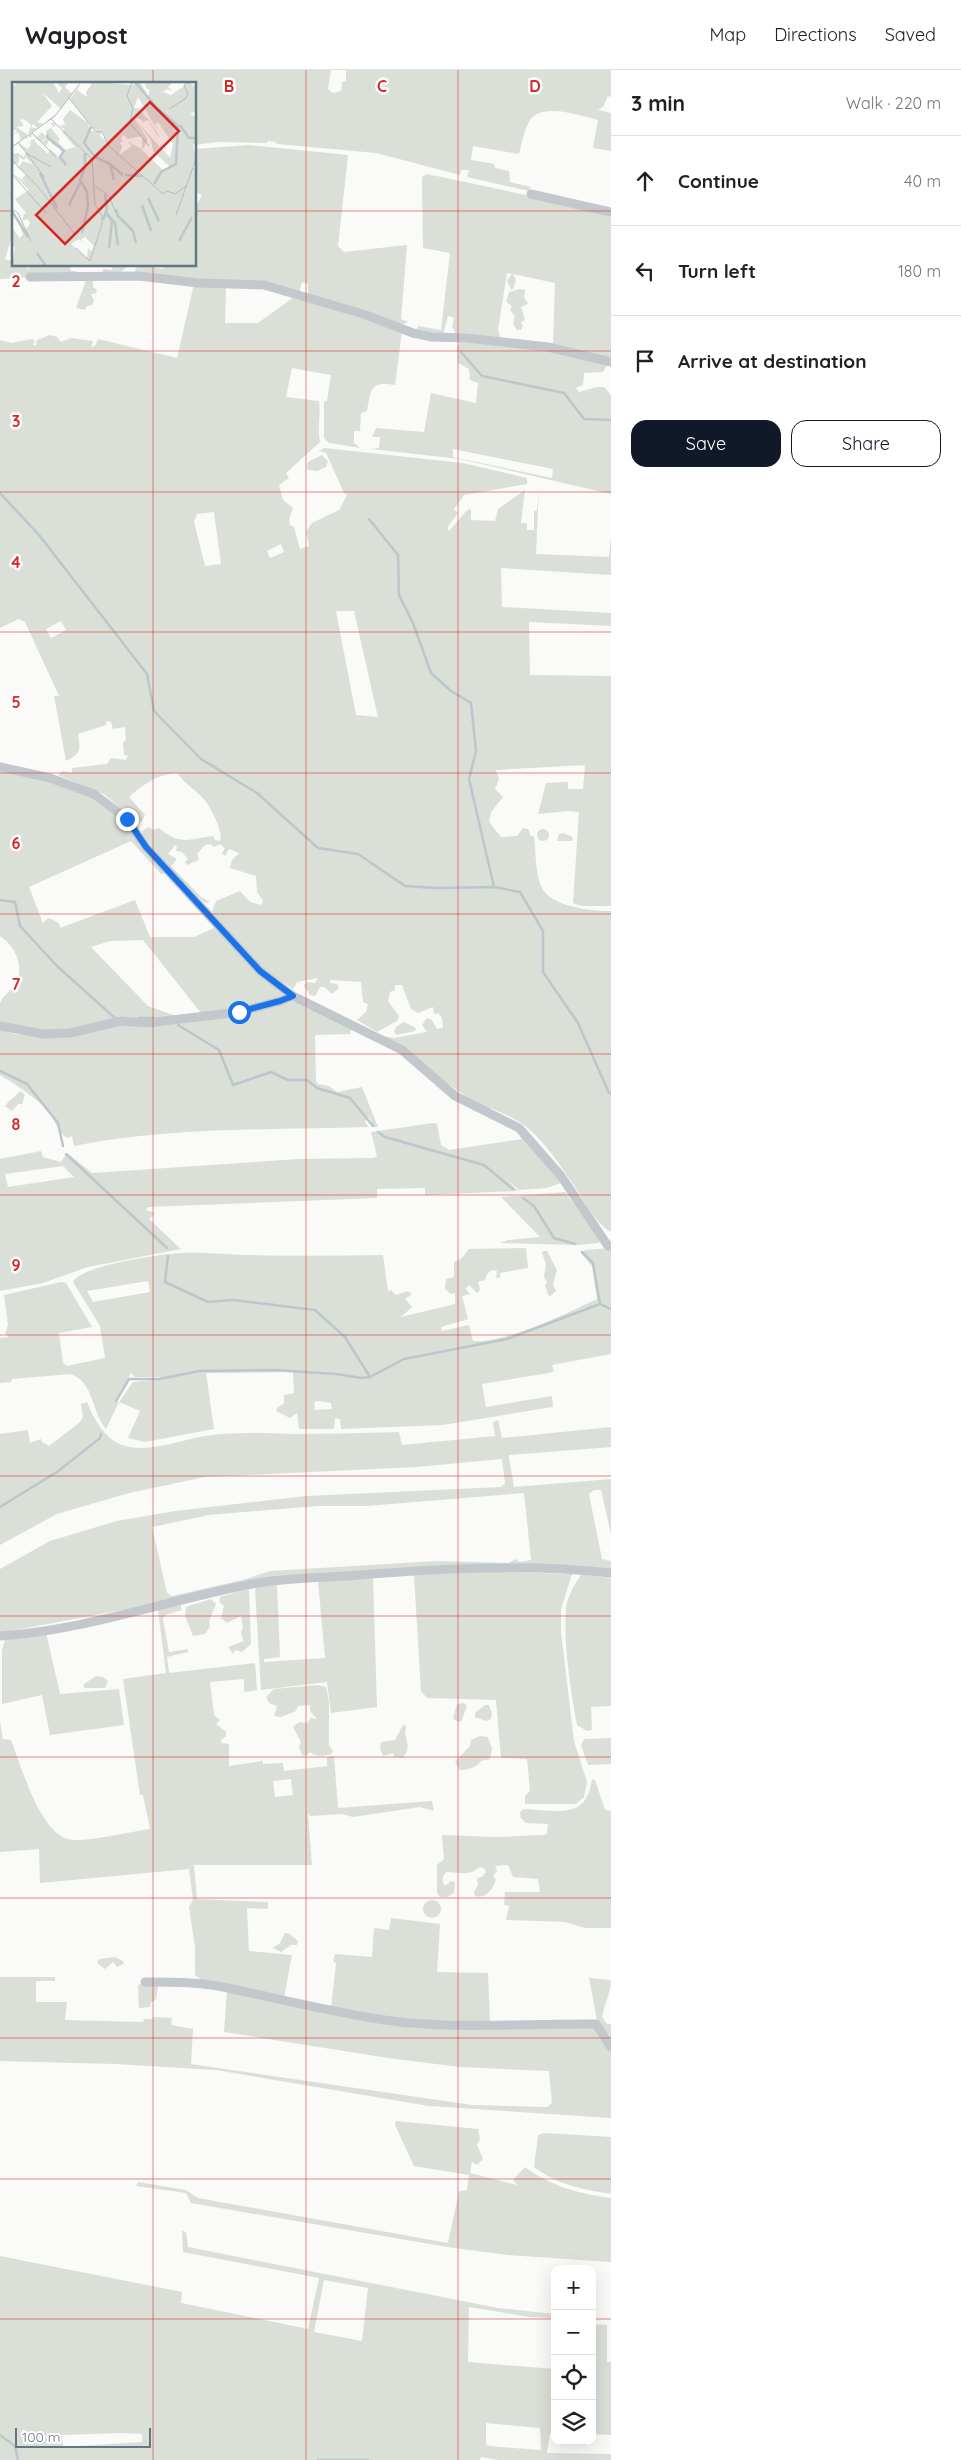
<!DOCTYPE html>
<meta charset="utf-8">
<style>
body{margin:0;font-family:Quicksand,sans-serif;background:#f2f2f2;color:#202124}
.controls{position:absolute;right:15px;bottom:15px;display:grid;overflow:hidden;border-radius:10px;box-shadow:0 5px 20px #0002}
.controls button{width:45px;height:45px;display:grid;place-items:center;padding:0;border:0;border-bottom:1px solid #e0e0e0;background:#fff;color:#202124;font:25px sans-serif}
.scale{position:absolute;left:15px;bottom:12px;width:136px;box-sizing:border-box;padding-left:5px;border:2px solid #657683;border-top:0;font-size:14px;line-height:18px;white-space:nowrap;color:#657683;-webkit-text-stroke:4px #fff;paint-order:stroke}
.stop{position:absolute;width:15px;height:15px;margin:-11px;border:4px solid #1a73e8;border-radius:50%;background:#fff}
.stop.end{background:#1a73e8;border-color:#fff;box-shadow:0 1px 5px #0008}
.list{margin:0;padding:0;list-style:none}
h2{display:flex;justify-content:space-between;align-items:center;height:65px;margin:0;padding:0 20px;font-size:21px}
h2 small{font-size:16px;font-weight:400;color:#757577}
.list li{display:grid;grid-template-columns:32px 1fr auto;gap:15px;align-items:center;box-sizing:border-box;height:90px;padding:0 20px;border-top:1px solid #e0e0e0}
.list b{display:block;font-size:19px;white-space:nowrap}
.list em{font-size:16px;font-style:normal;color:#757577}
.actions{display:flex;gap:10px;padding:15px 20px}
.actions a{flex:1;padding:11px 0;border:1px solid #111827;border-radius:15px;text-align:center;font-size:18px;color:#111827}
.actions .main{background:#111827;color:#fff}
.icon{flex:none;width:28px;height:28px;fill:none;stroke:currentColor;stroke-width:2;stroke-linecap:round;stroke-linejoin:round}
.map{position:relative;flex:none;width:611px;height:2390px;overflow:hidden}
header{display:flex;align-items:center;gap:30px;box-sizing:border-box;height:70px;padding:0 25px;background:#fff;border-bottom:1px solid #e0e0e0}
header strong{font-size:24px}
nav{display:flex;gap:28px;margin-inline-start:auto;font-size:18px}
main{display:flex}
aside{flex:1;background:#fff}
.map>svg:first-child{display:block}
.green{fill:#dadfd7;fill-rule:evenodd}
.lines{fill:none;stroke-linecap:round;stroke-linejoin:round}
.stream{stroke:#bbc7cb;stroke-width:2.5}
.minor{stroke:#c3c8cc;stroke-width:9}
.route{stroke:#1a73e8;stroke-width:6}
.grid{fill:none;stroke:#d62828;stroke-width:1;stroke-opacity:0.55}
.inset-river{fill:none;stroke:#bbc7cb;stroke-width:2.5}
.inset-road{fill:none;stroke:#b5bdc2;stroke-width:1}
.view{fill:#d62828;fill-opacity:0.15;stroke:#d62828;stroke-width:2.5}
.inset-edge{fill:none;stroke:#657683;stroke-width:2.5}
.grid-label{font-size:16px;text-anchor:middle;font-weight:bold;fill:#d62828;stroke:#fff;stroke-width:5;stroke-linejoin:round;paint-order:stroke}
</style>
<header>
<strong>Waypost</strong>
<nav><a>Map</a><a>Directions</a><a>Saved</a></nav>
</header>
<main>
<div class="map">
<svg width="611" height="2390" viewBox="0 0 611 2390">
<rect width="100%" height="100%" fill="#fafaf8"/>
<g class="green">
<path d="M0,0H331L328,19L333,23L341,21L342,12L346,11V0H611V27L608,26L603,37L598,40L611,43V81L593,78L598,50C581,46 543,32 530,50C524,60 522,73 519,84L473,76L471,90L494,94L495,98L509,101L510,112L531,117L529,121L467,107L469,100H461L460,105L376,83L277,74L276,72L268,71L267,73L217,72L195,75V14H14V159L5,189L14,192V195L26,197L28,200L29,195H70L71,201H76V204L0,209Z"/>
<polygon points="249,75 348,85 338,176 344,182 407,175 401,249 408,252 400,255 308,225 308,214 302,212 299,223 136,203 135,199 138,195 163,199 165,195 195,195 195,138 202,125 195,122 195,79"/>
<polygon points="427,104 611,143 611,290 553,276 555,213 513,204 516,210 513,219 511,220 507,210 512,204 507,203 498,260 501,269 456,265 452,256 454,248 448,246 443,265 417,259 418,256 441,260 450,183 423,178 422,112 422,107"/>
<path d="M113,195H127C122,205 113,203 102,203L103,199L112,200Z"/>
<polygon points="86,210 93,211 93,217 97,220 96,223 91,224 94,231 92,235 87,236 85,240 76,238"/>
<path d="M194,214L226,218L225,253H258L294,227L402,261L395,315C370,311 371,319 367,341L361,343L360,361H354V373L360,378L329,373L324,368V331H327L331,305L292,298L286,327L319,331C321,345 317,358 320,372L286,403L289,408L279,415L283,430L293,438L289,450L290,455L294,457L300,479L309,476L306,462L312,453L339,440L347,425L344,423L326,383L319,381L307,389L324,378L463,393L527,408V414L464,425L454,439L458,443L447,458L449,461L467,440L471,439V450L495,451L498,439L525,420L521,453H527V460H534V441H537L539,418L536,484L609,487L611,466V505L501,498L502,537L611,543V556L529,552L530,605L611,606V836H582L573,833L579,742L569,741L538,744L546,713L568,712V719H583L585,695L496,700L499,709L495,719L503,727L491,742L489,752L501,767L517,766L523,758L528,759L531,766H534C536,781 535,802 541,816C549,837 592,841 611,841V1162C595,1153 585,1132 575,1117C559,1094 541,1064 516,1050C508,1045 499,1042 491,1038L489,1040C451,1020 420,990 383,966L394,968L427,962L422,955L427,948L432,950L437,959L443,958L442,948L438,943L434,944L433,937L418,943L411,939L402,915H395V920L390,922L388,931L399,946L397,951L377,962L357,950L366,942L368,934L363,932L361,912L330,910V913L337,914L339,918L332,924L324,917H320L315,926L310,925L304,916L306,912L315,913L318,908L297,912L293,919L259,897L212,842L216,831L240,821L250,832L261,835L263,831L257,822L256,806L230,798L232,790L239,783L229,779L225,786L222,783L225,778L220,774L214,777L210,774L205,775L197,784L199,790L187,795L185,792L188,789L182,782L176,781L177,777L175,775L168,784L177,789L171,796L201,827L210,832L205,833L168,797L143,765L142,761L149,757L153,760L159,758C180,776 189,769 213,766L215,770L220,771C224,762 210,736 203,728C194,719 185,714 177,703C158,704 142,715 129,727L145,745L142,751L137,753L104,724L58,705L63,701L72,703V698L107,694L111,688L126,690L128,686L124,685L123,672L126,671L125,657L113,659L111,652L107,651L106,655L78,664C80,679 82,684 66,691L54,626H59L25,552L19,549L0,558V270L11,273L32,269L35,271L33,275H36L37,270L50,265L57,267L61,272L71,268L93,271L91,277L95,276L98,269L177,288ZM214,442L221,494L205,496L194,452L197,444ZM281,474L284,482L270,488L267,481ZM336,541H354L378,647L356,645ZM61,551L66,560L51,568L46,559Z"/>
<polygon points="520,219 525,220 524,227 528,234 521,237 525,250 521,252 523,256 521,260 517,260 513,254 515,246 510,240 512,236 506,232 509,222"/>
<path d="M461,270L551,280L608,293L603,302L584,303L583,315L576,318L579,322L597,317H604L611,325V424L460,389L371,379L379,378L380,367H372L376,358L424,362L431,323L476,333L478,313L470,310L469,299L458,293L457,277ZM453,379L553,399L552,408L453,387Z"/>
<polygon points="322,385 328,391 326,397 317,401 308,400 307,397 308,392"/>
<path d="M0,701C48,711 88,716 126,751C141,764 153,787 165,803L161,804L131,771L29,817L43,853L48,848C53,850 60,851 60,858L135,830L150,867H194L214,858L287,925L240,940L52,962L0,954C0,948 0,940 0,934C1,928 10,921 14,916C26,898 16,877 0,866ZM143,870L201,943L176,946L148,936L91,877L110,871Z"/>
<circle cx="543" cy="765" r="6"/>
<polygon points="563,763 573,767 572,771 557,771 559,764"/>
<path d="M300,930L351,958L350,964L315,965L316,1011L318,1014L329,1016L337,1022L362,1017L378,1057H372L371,1050L368,1047L365,1052L369,1057C271,1060 171,1057 74,1076L72,1066L67,1068C59,1062 56,1055 52,1046C44,1033 14,1013 0,1005V959L14,964L44,967L97,957L218,948Z"/>
<polygon points="404,952 416,958 415,961 397,965 394,962 396,957"/>
<path d="M20,1021L25,1025L22,1034H18L12,1041L5,1036C9,1030 16,1027 20,1021Z"/>
<path d="M433,1053L437,1054L441,1075L449,1080L522,1069L519,1066L524,1067L561,1113L547,1118L519,1120L506,1109L518,1121L425,1125V1118L377,1119V1128L148,1137L146,1140L155,1143L149,1149L181,1179L88,1197L43,1213L0,1221V1089L41,1081L43,1087L61,1092L67,1083L92,1103L299,1089L374,1088L377,1086L371,1062ZM63,1096L74,1107L8,1117L5,1104Z"/>
<polygon points="565,1122 600,1169 599,1173 578,1175 500,1173 508,1170 540,1167 501,1127"/>
<path d="M526,1178L528,1198L500,1203V1208H496L497,1201L492,1200L487,1204L485,1210L478,1212L480,1220L477,1223L469,1215L466,1219L470,1224L462,1226L468,1249L441,1257L442,1261L469,1255L473,1271C507,1273 565,1244 597,1229L592,1196L581,1183L585,1180L611,1178V1284L552,1295L554,1301L549,1303L482,1314L486,1337L552,1326L553,1337L443,1355L341,1359L340,1349L335,1348L334,1359H299L297,1343L290,1348L276,1341L277,1338L284,1333V1325L294,1323L293,1302L206,1303L214,1359L145,1372L128,1368L140,1341L119,1332L106,1359C91,1341 94,1311 70,1304L12,1309L11,1312L0,1313V1268L9,1267L5,1264L8,1255L4,1225L61,1212L66,1213L92,1257L59,1263L63,1293L67,1296L105,1288L100,1256L73,1212C81,1196 151,1186 170,1184C195,1181 221,1184 246,1185C291,1186 337,1186 383,1185L388,1221L391,1220L396,1225L408,1221L412,1224L405,1229L412,1237L401,1247L455,1234V1223L451,1224L445,1219L446,1209L454,1207V1192L462,1188L469,1179ZM148,1211L150,1222L93,1232L87,1221ZM131,1303L135,1307H164L165,1309L133,1312L119,1332L115,1331ZM319,1331L331,1333L332,1339L313,1340L315,1338L314,1332Z"/>
<polygon points="543,1181 547,1181 557,1200 553,1214 556,1221 549,1227 545,1215 547,1212 544,1207 546,1194 542,1183"/>
<path d="M87,1332C93,1348 105,1369 122,1375C148,1384 179,1370 205,1366C234,1362 263,1363 292,1364C328,1364 364,1363 399,1362L402,1375L495,1366L493,1352L498,1350L502,1368L611,1357V1377L509,1385V1388L514,1417L611,1409V1464L601,1420H594L589,1424L602,1489L611,1491V1501L530,1497L283,1506L170,1531L0,1563V1499L50,1471L117,1451L175,1441L307,1426L501,1417L505,1413L502,1389L417,1397L205,1407L129,1423L57,1444L0,1475V1364L28,1360L30,1373L41,1369L42,1372L49,1376L79,1353L83,1347L81,1334ZM524,1423L531,1490L520,1492L515,1489L509,1493L437,1491L270,1501L243,1510L172,1526L167,1523L152,1457L209,1445L318,1436H366Z"/>
<polygon points="468,1501 572,1504 561,1539 561,1562 574,1671 587,1712 584,1727 576,1734 525,1734 525,1726 530,1721 527,1689 501,1688 496,1630 427,1628 421,1621 414,1505"/>
<path d="M581,1504L611,1508V1636L591,1637L592,1660L587,1661L577,1655C571,1622 563,1572 566,1539C567,1526 575,1515 581,1504Z"/>
<polygon points="373,1508 377,1637 331,1643 327,1612 261,1620 255,1519 257,1517 277,1513 277,1515 280,1587 264,1589 264,1592 325,1588 318,1511"/>
<polygon points="244,1520 249,1520 251,1574 242,1582 235,1580 233,1584 228,1577 244,1571 241,1564 243,1557 241,1546 227,1553 221,1548 224,1536 219,1532 220,1527"/>
<polygon points="211,1529 216,1534 209,1551 210,1557 205,1564 193,1566 185,1546 186,1537"/>
<path d="M181,1535V1540L165,1545L163,1549L169,1582L188,1579V1582L167,1587L169,1603L255,1593L257,1620L244,1622V1609L210,1612L214,1645L220,1650L216,1654L226,1662V1666L221,1670V1673L229,1674V1696L263,1691V1694L283,1693L284,1701L327,1696V1687L334,1686L338,1738L432,1731L434,1741L420,1737L353,1747L342,1744L310,1746L308,1743L312,1795H194L197,1829L268,1832V1839L247,1838L249,1881L292,1885L284,1928L204,1912L195,1905V1877L189,1837L193,1830L189,1799L40,1813L39,1779L0,1782V1652L3,1669L11,1670C21,1695 41,1769 73,1770C92,1771 129,1762 150,1759L143,1725H140L123,1609L166,1603L158,1540ZM291,1709L293,1725L275,1727L273,1711Z"/>
<polygon points="46,1562 60,1624 119,1619 124,1655 50,1665 42,1625 2,1634 2,1580 5,1570"/>
<polygon points="96,1606 103,1607 108,1611 105,1618 84,1618 84,1614"/>
<path d="M318,1615L326,1617L329,1631V1675L333,1681L331,1684C323,1686 316,1687 310,1682L306,1686L302,1685L299,1677L301,1672L293,1657L299,1652L307,1653L311,1648L317,1649L310,1641V1635L298,1636L296,1641L281,1647L274,1646L277,1636L269,1633L266,1627L274,1619Z"/>
<polygon points="464,1633 467,1636 461,1652 456,1651 453,1648 457,1634"/>
<polygon points="485,1635 489,1635 492,1644 491,1649 486,1651 475,1647 475,1643"/>
<path d="M403,1655L406,1656L405,1664C408,1673 410,1682 402,1688L394,1686L393,1683L383,1686L380,1678L381,1672L395,1670Z"/>
<path d="M480,1666L488,1667L492,1679L490,1689L481,1691C478,1697 467,1700 460,1700L455,1692L470,1676L471,1670Z"/>
<polygon points="611,1668 611,1694 588,1695 581,1675 584,1669"/>
<path d="M592,1709L595,1710L605,1740L611,1741V1858H585L565,1852L506,1850L509,1836L504,1835L505,1822H540L538,1809L513,1807L508,1795L495,1796L497,1801L493,1806L496,1810C492,1820 486,1829 475,1826L474,1822L478,1815L477,1808L482,1807L486,1802L484,1798L480,1797C468,1807 461,1802 446,1802C442,1807 441,1811 445,1816L451,1811L455,1812L454,1823L447,1827H440L437,1823V1795L444,1789L442,1765L496,1767L544,1765L547,1764L548,1754L526,1753L521,1748L520,1742L524,1739C556,1740 587,1751 592,1709Z"/>
<circle cx="432" cy="1839" r="9"/>
<polygon points="391,1848 440,1854 437,1902 488,1903 490,1952 396,1950 331,1938 336,1893 333,1892 335,1884 372,1887 374,1858 389,1860"/>
<polygon points="285,1863 288,1863 298,1871 297,1875 291,1875 281,1882 273,1878 280,1873"/>
<polygon points="115,1887 123,1891 124,1894 117,1897 113,1892 105,1899 97,1893 99,1889"/>
<polygon points="0,1907 55,1907 55,1911 36,1911 36,1932 67,1932 65,1950 143,1952 144,1949 153,1949 153,1947 172,1948 171,1955 193,1959 191,1994 472,2035 547,2037 552,2033 549,2001 460,1997 388,1988 224,1962 227,1920 383,1952 584,1957 596,1959 611,1980 611,2048 429,2036 216,2000 115,1994 0,1991"/>
<path d="M589,1908L611,1910C611,1923 604,1934 602,1947L607,1954H611V1972L597,1950Z"/>
<polygon points="140,1914 157,1915 158,1917 156,1929 151,1933 150,1937 139,1938 138,1916"/>
<path d="M396,2051L478,2059L480,2069L477,2075L483,2089L477,2095L472,2092L470,2103L517,2115L513,2110L525,2097C550,2116 580,2124 611,2128V2192L508,2185L447,2177L191,2133L186,2123L136,2116L138,2112L186,2120L198,2128L448,2173L459,2121L467,2120L469,2105L414,2096L395,2055Z"/>
<path d="M544,2063L611,2067V2124C582,2119 558,2115 534,2097L538,2065Z"/>
<path d="M182,2161L186,2162L188,2177L498,2238L555,2244V2248L529,2247L469,2237L468,2292L555,2299V2362L550,2363L547,2383L611,2384V2390H498L481,2387L480,2390H0V2186L182,2222L181,2233L308,2259L319,2208L183,2182ZM324,2210L368,2218L362,2271L314,2262ZM486,2353L540,2358L541,2379L539,2380L489,2376L486,2374ZM121,2363L142,2364V2372L63,2377L62,2365Z"/>
<polygon points="592,2254 607,2255 607,2292 611,2292 611,2365 592,2364"/>
</g>
<g class="lines">
<g class="stream">
<polyline points="461,282 482,306 564,323 584,349 611,350"/>
<polyline points="0,423 39,465 147,604 154,641 201,689 257,723 318,778 358,784 405,816 437,818 494,817 520,822 543,861 543,902 578,953 609,1023 611,1024"/>
<polyline points="369,449 398,485 399,525 413,553 431,603 451,621 471,633 476,681 469,709 494,817"/>
<polyline points="0,830 15,832 20,856 57,896 116,949"/>
<polyline points="139,948 154,948"/>
<polyline points="178,955 219,980 233,1015 271,1002 288,1010 307,1010 317,1018 350,1028 373,1056"/>
<polyline points="0,1001 27,1014 58,1053 63,1076"/>
<polyline points="378,1062 385,1067 484,1095 513,1119"/>
<polyline points="66,1084 167,1178"/>
<polyline points="523,1128 534,1136 554,1168 575,1174"/>
<polyline points="582,1182 593,1193 600,1234"/>
<polyline points="168,1186 165,1212 208,1232 233,1230 315,1240 345,1267 370,1307 404,1289 507,1269 600,1234 611,1239"/>
<polyline points="116,1331 129,1309 159,1309 199,1301 274,1300 336,1304 362,1308 370,1307"/>
<polyline points="0,1437 57,1402 100,1368 101,1364"/>
<polyline points="0,2365 15,2376 18,2390"/>
<polyline points="318,2390 368,2390"/>
</g>
<g class="minor">
<polyline points="531,124 611,142"/>
<polyline points="30,207 138,206 199,213 264,215 363,244 413,263 432,267 466,268 548,277 611,292"/>
<polyline points="0,697 50,708 94,724 127,749 146,777 260,901 293,926 402,980 455,1026 519,1058 561,1106 608,1176 611,1176"/>
<polyline points="0,956 43,964 70,963 121,951 147,953 239,942 280,931 293,926"/>
<path d="M0,1566C86,1560 168,1530 252,1514C283,1508 315,1508 346,1506C434,1499 524,1493 611,1503"/>
<path d="M145,1912C173,1912 201,1912 228,1918C280,1929 331,1942 384,1950C454,1960 525,1953 596,1954L611,1977"/>
</g>
</g>
<g class="lines">
<polyline class="route" points="127,749 146,777 260,901 293,926 280,931 239,942"/>
</g>
<path class="grid" d="M153,0V14M306,0V2390M458,0V2390M0,141H14M195,141H611M153,195V2390M0,281H611M0,422H611M0,562H611M0,703H611M0,844H611M0,984H611M0,1125H611M0,1265H611M0,1406H611M0,1546H611M0,1687H611M0,1828H611M0,1968H611M0,2109H611M0,2249H555M592,2249H611"/>
<g transform="translate(12 12)">
<rect width="184" height="184" fill="#fafaf8"/>
<path d="M7,0H41L47,11L50,6L45,1L57,0L53,5L60,12L49,27L30,10L40,24L25,40L31,42L45,31L39,37L25,46L21,42L19,45L25,47L16,52L19,43L12,37L8,38L12,44L4,45L16,53L9,58L6,50L1,53L5,48L0,49V5ZM74,0H83L82,5L84,0L119,3L128,0L136,14L138,8L134,6L133,0H161L156,5L161,9L155,7L151,10L159,13L178,0L182,5L180,0L184,6V29L178,32L184,35V62L181,63L184,79L180,85L184,86V184H0L3,166L0,162V146L8,156L11,152L4,135L14,148L18,141L16,137L10,139L12,133L8,134L14,131L3,117L17,108L0,91L14,101L10,97L14,92L4,84L6,86L11,79L21,83L14,75L12,78L7,75V81L0,83V72L6,71L12,75L15,67L13,69L6,62L3,63L6,61L16,67L19,63L13,56L17,54L14,57L19,62L18,59L24,56L20,52L19,56L16,54L20,51L25,55L30,50L34,55L29,60L24,56L22,59L36,72L38,67L47,75L51,72L45,62L43,64L37,58L34,64L30,60L35,56L34,49L41,44L38,41H42L44,43L39,46L48,57L46,60L54,68L63,65L50,50L48,52L53,47L46,44L53,43L51,37L58,28L76,41L78,49L89,50L88,54L93,58L91,51L82,47L58,17L67,4L65,8L75,15L74,10L80,2ZM126,15L147,51L143,42L146,40L161,62L158,76L120,34L130,38L132,46L131,40L136,38L145,53L148,55L136,37L126,26H122ZM124,39L139,58L141,69L157,84L152,89L130,68L136,58ZM111,53L116,57L130,54V67L115,59L120,64L107,73L110,65L108,60H112L109,57ZM73,155L84,166L81,165L80,170L76,166L75,176L59,162L67,157L71,160L69,157Z" fill="#dadfd7" fill-rule="evenodd"/>
<path class="inset-river" d="M123,0L144,25M145,26L165,43M168,43L177,56H184M79,45L72,61L83,75L98,82L102,98M36,52L35,55L52,69L48,75L54,83M99,83L111,93M28,91L45,126M113,93L130,94M142,102L149,90L164,82L166,43M136,116L147,139M57,123L68,101M130,123L139,149M104,127L106,134L121,149L124,161M0,129L16,155M94,130L100,139L97,166M96,133L103,141L106,163M91,138L95,127L93,112M70,151L76,124L75,110L68,98L73,85V71M167,159L180,135M25,171L34,184"/>
<path class="inset-road" d="M120,0L115,14L121,26L118,41L137,64M57,16L83,49L90,50L97,64L151,112L155,109L163,112L174,104M157,27L173,17L176,12L172,3L178,0M39,37L80,77L83,123L90,134V142L78,179L64,166M20,51L44,75M6,60L33,96M0,65L43,34L69,0M14,71L39,85M0,78L28,107L62,151M0,92L34,131M83,104L97,114L104,131M0,127L6,131L19,159M164,133L184,77"/>
<path class="view" d="M138,20L167,49L53,162L24,133Z"/>
<rect width="184" height="184" class="inset-edge"/>
</g>
<g class="grid-label">
<text x="229" y="22">B</text>
<text x="382" y="22">C</text>
<text x="535" y="22">D</text>
<text x="16" y="217">2</text>
<text x="16" y="357">3</text>
<text x="16" y="498">4</text>
<text x="16" y="638">5</text>
<text x="16" y="779">6</text>
<text x="16" y="920">7</text>
<text x="16" y="1060">8</text>
<text x="16" y="1201">9</text>
</g>
</svg>
<div class="controls">
<button>+</button>
<button>−</button>
<button><svg class="icon" aria-label="locate" viewBox="0 0 24 24"><circle cx="12" cy="12" r="6"/><path d="M12 2v4M12 18v4M2 12h4M18 12h4"/></svg></button>
<button><svg class="icon" aria-label="layers" viewBox="0 0 24 24"><path d="M12 4l9 5-9 5-9-5zM3 14l9 5 9-5"/></svg></button>
</div>
<div class="scale">100 m</div>
<div class="stop" style="left:239px;top:942px"></div>
<div class="stop end" style="left:127px;top:749px"></div>
</div>
<aside>
<h2>3 min<small>Walk · 220 m</small></h2>
<ul class="list">
<li><svg class="icon" aria-label="ahead" viewBox="0 0 24 24"><path d="M12 20V5M6 11l6-6 6 6"/></svg><div><b>Continue</b></div><em>40 m</em></li>
<li><svg class="icon" aria-label="left" viewBox="0 0 24 24"><path d="M17 20v-9H6M10 6l-5 5 5 5"/></svg><div><b>Turn left</b></div><em>180 m</em></li>
<li><svg class="icon" aria-label="arrive" viewBox="0 0 24 24"><path d="M6 21V4h12l-3 4 3 4H6"/></svg><div><b>Arrive at destination</b></div></li>
</ul>
<div class="actions"><a class="main">Save</a><a>Share</a></div>
</aside>
</main>
